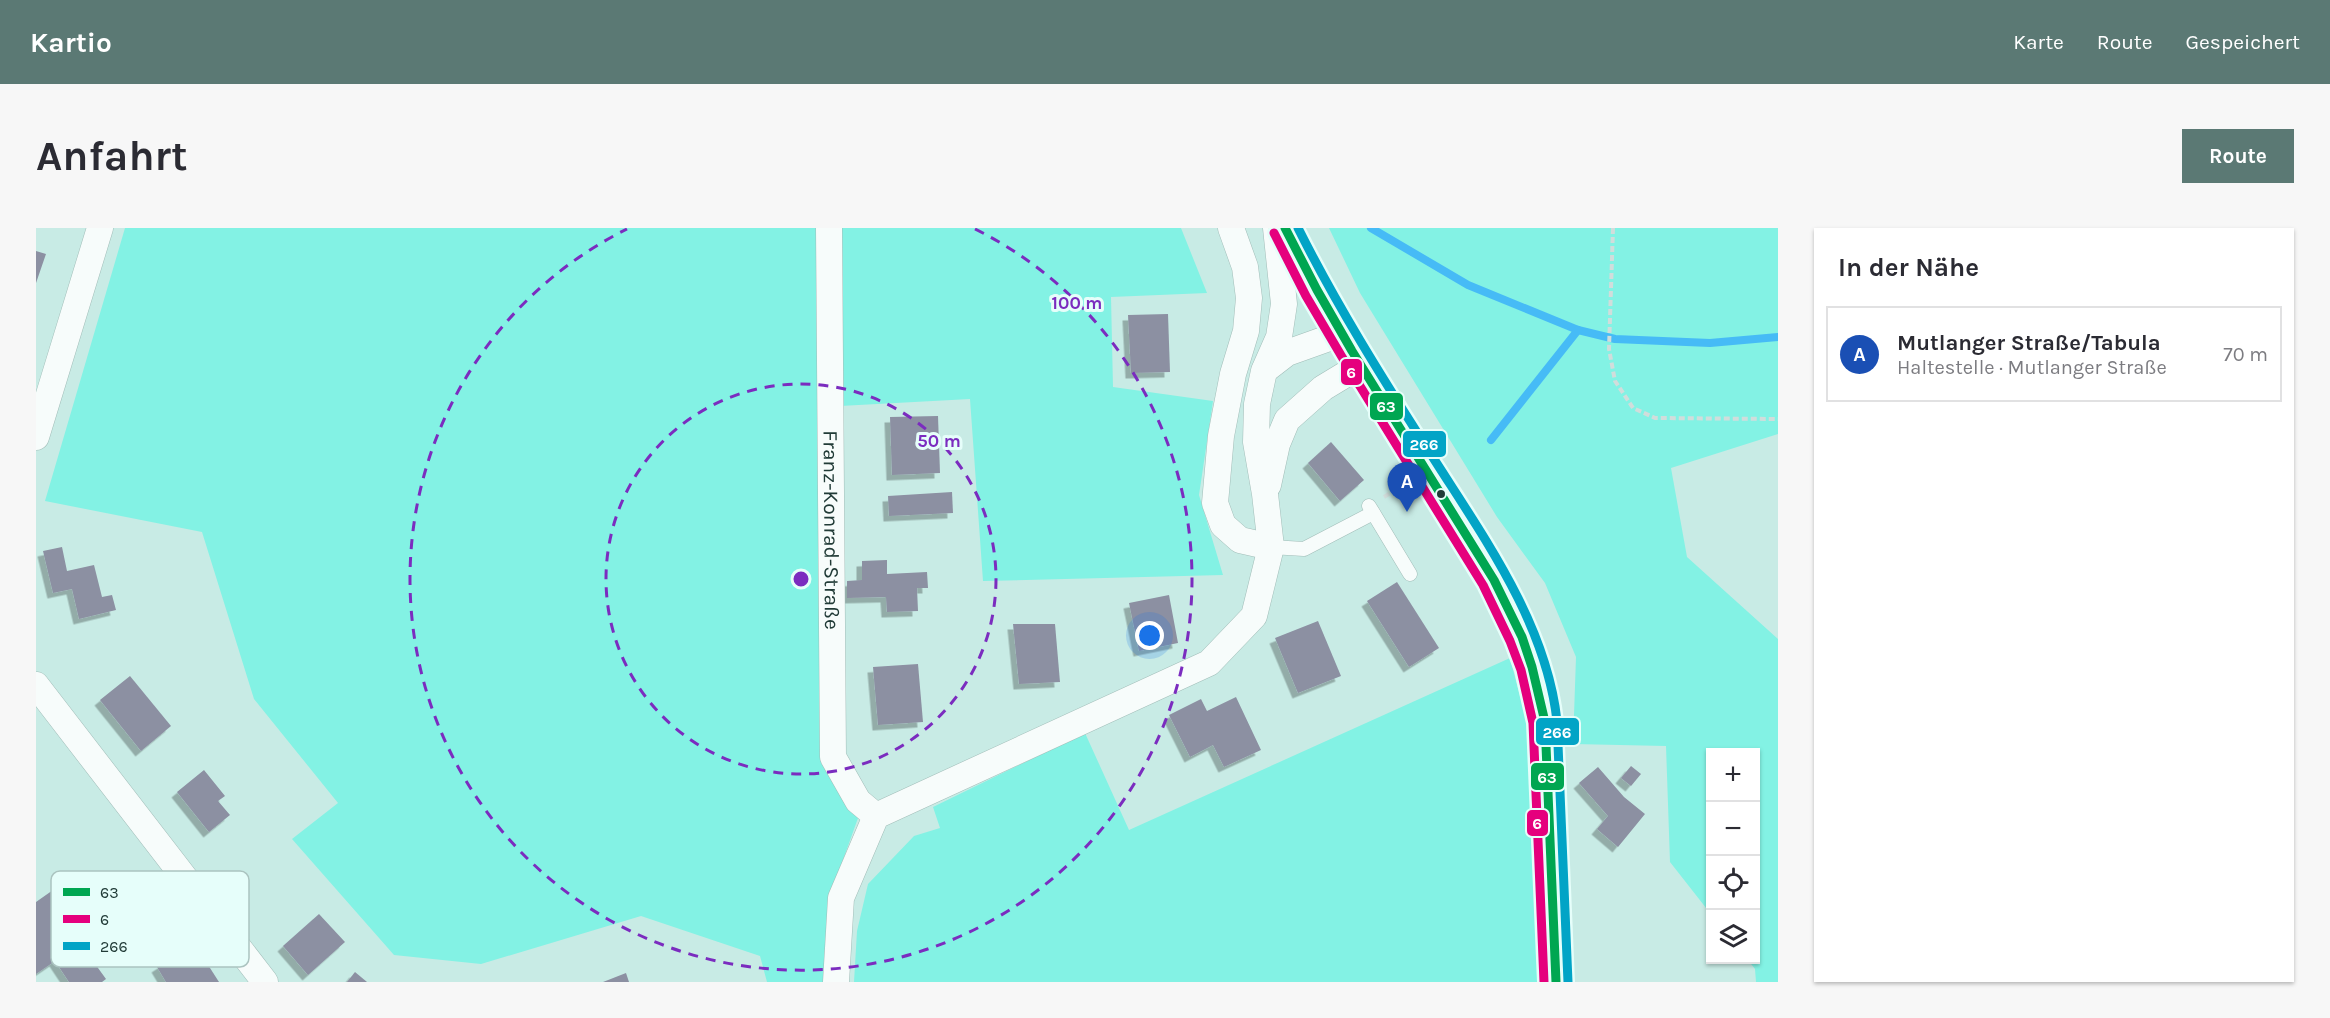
<!DOCTYPE html>
<html lang="de">
<meta charset="utf-8">
<style>
body{margin:0;font-family:Karla,sans-serif;background:#f7f7f7;color:#2b2b33}
.controls{position:absolute;right:18px;bottom:18px;display:grid;overflow:hidden;border-radius:0px;box-shadow:0 2px 4px #0004}
.controls button{width:54px;height:54px;display:grid;place-items:center;padding:0;border:0;border-bottom:2px solid #e1e1e2;background:#fff;color:#2b2b33;font:30px sans-serif}
.you{position:absolute;left:1114px;top:408px;width:21px;height:21px;margin:-15px;border:4px solid #fff;border-radius:50%;background:#1a73e8;box-shadow:0 0 0 9px #1a73e833}
.badge{display:grid;place-items:center;width:39px;height:39px;border-radius:50%;background:#5b7974;color:#fff;font-size:20px;font-weight:700}
.pin{position:absolute;translate:-50% -50px;filter:drop-shadow(0 2px 3px #0008)}
.pin::after{content:'';position:absolute;top:32px;width:21px;height:18px;background:inherit;clip-path:polygon(0 0,100% 0,50% 100%)}
.list{margin:0;padding:0;list-style:none}
h2{display:flex;justify-content:space-between;align-items:center;height:78px;margin:0;padding:0 24px;font-size:26px}
h2 small{font-size:20px;font-weight:400;color:#7c7c81}
.list li{display:grid;grid-template-columns:39px 1fr auto;gap:18px;align-items:center;box-sizing:border-box;height:96px;margin:0 12px 12px;padding:0 12px;border:2px solid #e1e1e2;border-radius:0px}
.list b{display:block;font-size:22px;white-space:nowrap}
.list p{margin:0;font-size:20px;white-space:nowrap;color:#7c7c81}
.list em{font-size:20px;font-style:normal;color:#7c7c81}
.icon{flex:none;width:33px;height:33px;fill:none;stroke:currentColor;stroke-width:2;stroke-linecap:round;stroke-linejoin:round}
.map{position:relative;flex:none;width:1742px;height:754px;overflow:hidden;border-radius:0px}
header{display:flex;align-items:center;gap:36px;box-sizing:border-box;height:84px;padding:0 30px;background:#5b7974;color:#fff}
header strong{font-size:28px}
nav{display:flex;gap:33px;margin-inline-start:auto;font-size:21px}
.intro{display:flex;align-items:center;justify-content:space-between;box-sizing:border-box;height:144px;padding:0 36px}
h1{margin:0;font-size:42px}
.button{padding:15px 27px;border-radius:0px;background:#5b7974;color:#fff;font-size:21px;font-weight:700}
main{display:flex;gap:36px;padding:0 36px}
aside{flex:1;background:#fff;border-radius:0px;box-shadow:0 2px 4px #0004}
.map>svg:first-child{display:block}
.green{fill:#83f2e4}
.lines{fill:none;stroke-linecap:round;stroke-linejoin:round}
.stream{stroke:#46bbf6;stroke-width:8}
.building{fill:#8c90a2;filter:url(#shadow)}
.lane-casing{stroke:#a1bdb8;stroke-width:15}
.street-casing{stroke:#a1bdb8;stroke-width:27}
.primary-casing{stroke:#b7c9c6;stroke-width:34}
.path{stroke:#d1dddb;stroke-width:4;stroke-dasharray:6 3;stroke-linecap:butt}
.lane{stroke:#f7fcfb;stroke-width:14}
.street{stroke:#f7fcfb;stroke-width:26}
.primary{stroke:#e5ece7;stroke-width:33}
.bus-1-casing{stroke:#e6fefa;stroke-width:14}
.bus-2-casing{stroke:#e6fefa;stroke-width:14}
.bus-3-casing{stroke:#e6fefa;stroke-width:14}
.bus-1{stroke:#00a651;stroke-width:9}
.bus-2{stroke:#e5007d;stroke-width:9}
.bus-3{stroke:#02a4c6;stroke-width:9}
.ring{fill:none;stroke:#7b2cbf;stroke-width:3;stroke-dasharray:10 8}
.bus-dot{fill:#213b37;stroke:#e6fefa;stroke-width:2}
.labels{text-anchor:middle;dominant-baseline:central;stroke-width:6;stroke-linejoin:round;paint-order:stroke}
.street-label{font-size:21px;fill:#213b37;stroke:#e6fefa}
.key{fill:#e6fefa;stroke:#abc4c0;stroke-width:1.5}
.key-label{font-size:16px;fill:#213b37}
.centre{fill:#7b2cbf;stroke:#e6fefa;stroke-width:3}
.ring-label{font-size:18px;text-anchor:middle;font-weight:bold;fill:#7b2cbf;stroke:#e6fefa;stroke-width:6;stroke-linejoin:round;paint-order:stroke}
.line-badge{stroke:#e6fefa;stroke-width:2}
.badge-label{font-size:16px;text-anchor:middle;font-weight:bold;fill:#fff}
</style>
<header>
<strong>Kartio</strong>
<nav><a>Karte</a><a>Route</a><a>Gespeichert</a></nav>
</header>
<div class="intro"><h1>Anfahrt</h1><a class="button">Route</a></div>
<main>
<div class="map">
<svg width="1742" height="754" viewBox="0 0 1742 754">
<defs>
<filter id="shadow"><feDropShadow dx="-5.5" dy="5.5" stdDeviation="0" flood-color="#0004"/></filter>
</defs>
<rect width="100%" height="100%" fill="#c8ebe5"/>
<g class="green">
<polygon points="89,0 784,0 799,544 822,590 793,671 788,754 731,754 724,728 605,688 445,736 358,727 256,611 302,575 218,471 166,304 9,273"/>
<polygon points="803,0 1145,0 1171,65 1075,69 1077,159 1177,173 1163,267 1187,347 947,353 934,171 804,178"/>
<polygon points="1293,0 1742,0 1742,206 1635,240 1651,329 1742,411 1742,754 1720,754 1719,741 1712,732 1720,732 1720,524 1674,524 1674,685 1634,634 1630,518 1537,516 1540,429 1509,355 1461,289 1324,65"/>
<polygon points="1474,430 1501,533 1507,754 818,754 821,703 832,656 878,608 904,600 897,579 1049,505 1093,602"/>
</g>
<g class="lines">
<g class="stream">
<polyline points="1335,0 1432,57 1542,102 1579,111 1674,115 1742,109"/>
<polyline points="1455,212 1542,102"/>
</g>
</g>
<g class="building">
<polygon points="0,23 10,26 0,55"/>
<polygon points="1132,86 1134,144 1095,145 1092,87"/>
<polygon points="902,188 904,245 856,247 854,189"/>
<polygon points="1295,214 1328,252 1304,273 1272,235"/>
<polygon points="916,264 917,285 853,288 852,268"/>
<polygon points="26,319 31,343 58,337 66,369 76,367 80,382 43,391 36,361 17,365 7,323"/>
<polygon points="851,332 851,346 891,344 892,360 881,360 882,383 851,384 850,369 811,370 811,353 826,352 826,333"/>
<polygon points="1361,354 1403,420 1373,439 1331,373"/>
<polygon points="1133,367 1142,415 1103,423 1093,375"/>
<polygon points="1282,393 1305,448 1262,465 1239,410"/>
<polygon points="977,396 1019,396 1024,454 983,456"/>
<polygon points="882,436 887,494 842,497 837,439"/>
<polygon points="94,448 135,498 105,523 64,472"/>
<polygon points="1200,469 1225,522 1188,539 1177,517 1154,529 1133,487 1165,471 1171,483"/>
<polygon points="1595,538 1605,546 1595,558 1585,550"/>
<polygon points="1562,539 1588,569 1609,586 1582,619 1561,601 1572,588 1543,555"/>
<polygon points="168,542 189,568 182,573 194,587 173,604 141,564"/>
<polygon points="27,655 54,693 23,715 35,732 49,722 70,751 66,754 33,754 19,733 0,746 0,674"/>
<polygon points="283,686 309,714 272,747 247,718"/>
<polygon points="158,715 183,754 130,754 121,739"/>
<polygon points="319,744 331,754 311,754"/>
<polygon points="590,745 593,754 567,754"/>
</g>
<g class="lines">
<g class="lane-casing">
<g id="lane">
<polyline points="1333,278 1374,346"/>
<polyline points="1235,319 1268,321 1337,285"/>
</g>
</g>
<g class="street-casing">
<g id="street">
<path id="s1" d="M793,0L797,529L822,573L840,588"/>
<polyline points="1195,0 1209,39 1213,70 1210,103 1197,146 1185,208 1179,275 1187,297 1204,312 1235,319"/>
<polyline points="1229,142 1251,125 1307,105"/>
<polyline points="0,209 64,0"/>
<polyline points="1232,257 1241,216 1251,192 1287,160 1325,137"/>
<polyline points="0,457 229,754"/>
<polyline points="800,754 805,670 840,588 1173,435 1218,388 1235,319 1229,266 1220,214 1221,176 1228,143 1243,109 1248,76 1240,0"/>
</g>
</g>
<g class="primary-casing">
<path id="primary" d="M1249,0C1289,84 1341,164 1391,243C1436,313 1486,387 1505,469C1511,490 1510,515 1511,536C1517,609 1518,681 1520,754"/>
</g>
<g class="path">
<polyline points="1577,0 1573,121 1579,153 1597,180 1619,190 1742,191"/>
<polyline points="1348,269 1367,257"/>
</g>
<use href="#lane" class="lane"/>
<use href="#street" class="street"/>
<use href="#primary" class="primary"/>
<g class="bus-1-casing">
<polyline id="bus-1" points="1249,0 1281,62 1316,123 1458,352 1486,409 1496,439 1509,494 1520,754"/>
</g>
<g class="bus-2-casing">
<polyline id="bus-2" points="1238,5 1270,68 1306,129 1447,357 1474,413 1485,442 1497,495 1508,754"/>
</g>
<g class="bus-3-casing">
<path id="bus-3" d="M1262,0C1300,76 1345,148 1391,220C1443,303 1510,392 1521,493L1532,754"/>
</g>
<use href="#bus-1" class="bus-1"/>
<use href="#bus-2" class="bus-2"/>
<use href="#bus-3" class="bus-3"/>
</g>
<g class="ring">
<circle cx="765" cy="351" r="195"/>
<path d="M939 1A391 391 0 1 1 591 1"/>
</g>
<circle class="bus-dot" cx="1405" cy="266" r="5"/>
<g class="labels">
<g class="street-label">
<text stroke="none"><textPath href="#s1" startOffset="302">Franz-Konrad-Straße</textPath></text>
</g>
</g>
<rect x="15" y="643" width="198" height="96" rx="9" class="key"/>
<rect x="27" y="660" width="27" height="8" fill="#00a651"/>
<rect x="27" y="687" width="27" height="8" fill="#e5007d"/>
<rect x="27" y="714" width="27" height="8" fill="#02a4c6"/>
<g class="key-label">
<text x="64" y="670">63</text>
<text x="64" y="697">6</text>
<text x="64" y="724">266</text>
</g>
<circle cx="765" cy="351" r="9" class="centre"/>
<g class="ring-label">
<text x="1041" y="81">100 m</text>
<text x="903" y="219">50 m</text>
</g>
<g class="line-badge">
<rect x="1304" y="130" width="23" height="28" rx="6" fill="#e5007d"/>
<rect x="1333" y="164" width="35" height="29" rx="6" fill="#00a651"/>
<rect x="1366" y="202" width="45" height="28" rx="6" fill="#02a4c6"/>
<rect x="1499" y="489" width="45" height="29" rx="6" fill="#02a4c6"/>
<rect x="1494" y="534" width="35" height="29" rx="6" fill="#00a651"/>
<rect x="1490" y="581" width="23" height="28" rx="6" fill="#e5007d"/>
</g>
<g class="badge-label">
<text x="1315" y="150">6</text>
<text x="1350" y="184">63</text>
<text x="1388" y="222">266</text>
<text x="1521" y="510">266</text>
<text x="1511" y="555">63</text>
<text x="1501" y="601">6</text>
</g>
</svg>
<div class="controls">
<button>+</button>
<button>−</button>
<button><svg class="icon" aria-label="locate" viewBox="0 0 24 24"><circle cx="12" cy="12" r="6"/><path d="M12 2v4M12 18v4M2 12h4M18 12h4"/></svg></button>
<button><svg class="icon" aria-label="layers" viewBox="0 0 24 24"><path d="M12 4l9 5-9 5-9-5zM3 14l9 5 9-5"/></svg></button>
</div>
<div class="you"></div>
<div class="pin badge" style="left:1371px;top:284px;background:#1a4fb4">A</div>
</div>
<aside>
<h2>In der Nähe<small></small></h2>
<ul class="list">
<li><span class="badge" style="background:#1a4fb4">A</span><div><b>Mutlanger Straße/Tabula</b><p>Haltestelle · Mutlanger Straße</p></div><em>70 m</em></li>
</ul>
</aside>
</main>
